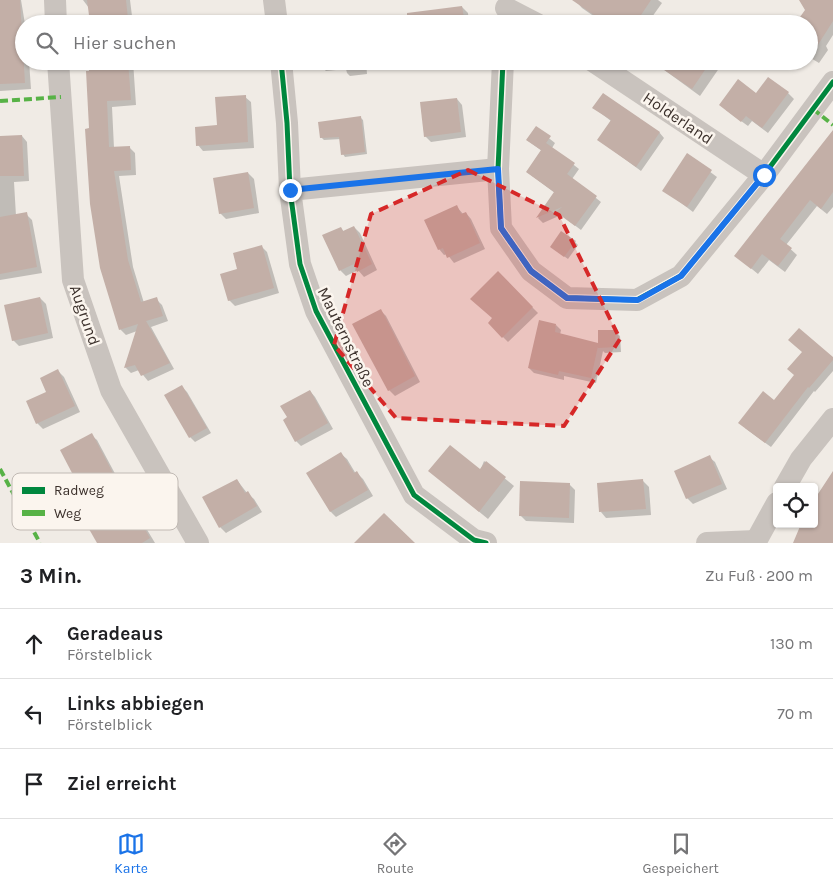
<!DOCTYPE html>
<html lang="de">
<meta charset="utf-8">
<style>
body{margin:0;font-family:Karla,sans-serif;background:#f2f2f2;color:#202124}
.controls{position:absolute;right:15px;bottom:15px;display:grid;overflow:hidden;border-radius:5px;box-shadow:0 1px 4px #0004}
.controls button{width:45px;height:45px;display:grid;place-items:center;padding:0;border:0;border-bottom:1px solid #e0e0e0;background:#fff;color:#202124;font:25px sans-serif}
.stop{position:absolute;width:15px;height:15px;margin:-11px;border:4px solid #1a73e8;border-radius:50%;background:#fff}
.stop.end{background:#1a73e8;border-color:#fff;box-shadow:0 1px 5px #0008}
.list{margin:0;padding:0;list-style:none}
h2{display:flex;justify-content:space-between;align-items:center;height:65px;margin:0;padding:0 20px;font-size:21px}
h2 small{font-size:16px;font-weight:400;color:#757577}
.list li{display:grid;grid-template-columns:32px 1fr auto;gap:15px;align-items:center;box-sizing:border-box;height:70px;padding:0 20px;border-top:1px solid #e0e0e0}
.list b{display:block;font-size:19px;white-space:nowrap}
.list p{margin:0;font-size:16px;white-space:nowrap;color:#757577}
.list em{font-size:16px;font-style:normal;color:#757577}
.icon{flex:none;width:28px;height:28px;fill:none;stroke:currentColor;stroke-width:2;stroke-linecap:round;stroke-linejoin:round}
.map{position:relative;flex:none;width:833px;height:543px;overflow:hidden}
.search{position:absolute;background:#fff;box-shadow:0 1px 4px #0004;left:15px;right:15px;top:15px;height:55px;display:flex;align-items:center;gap:12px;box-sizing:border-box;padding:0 18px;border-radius:28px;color:#757577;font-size:19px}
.sheet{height:275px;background:#fff}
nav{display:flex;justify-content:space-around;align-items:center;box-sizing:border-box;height:70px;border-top:1px solid #e0e0e0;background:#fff;font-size:14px;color:#757577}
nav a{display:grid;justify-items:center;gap:2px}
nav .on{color:#1a73e8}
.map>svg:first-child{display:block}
.shadow{fill:#0003}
.building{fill:#c3afa7}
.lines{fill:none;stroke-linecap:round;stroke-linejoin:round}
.minor{stroke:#c9c3be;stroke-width:22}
.quiet{stroke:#57b246;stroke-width:4;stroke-dasharray:8 4;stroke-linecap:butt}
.cycleway-casing{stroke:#fbf5ee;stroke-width:8}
.cycleway{stroke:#00873e;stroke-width:5}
.route{stroke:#1a73e8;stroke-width:6}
.marked{fill:#d62828;fill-opacity:0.2;stroke:#d62828;stroke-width:4;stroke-dasharray:10 6;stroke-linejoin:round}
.labels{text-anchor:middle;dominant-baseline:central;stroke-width:5;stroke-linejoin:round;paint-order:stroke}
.street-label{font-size:16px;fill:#3b302b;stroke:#fbf5ee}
.key{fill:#fbf5ee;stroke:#c1bab4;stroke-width:1}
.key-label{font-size:14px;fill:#3b302b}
</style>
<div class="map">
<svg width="833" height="543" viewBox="0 0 833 543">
<rect width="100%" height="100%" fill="#f0ebe5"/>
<g class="shadow">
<polygon points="0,0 21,0 25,24 24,24 24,61 29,61 31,89 0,91"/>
<polygon points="83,0 130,0 133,24 91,24 89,8"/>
<polygon points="575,0 658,0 662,3 647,24 605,24 582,8"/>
<polygon points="806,0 833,0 833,35 826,46 828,50 819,63 809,57 809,24 806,10"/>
<polygon points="462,7 468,13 469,24 430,24"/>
<polygon points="90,61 133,61 136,105 112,107 114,148 129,147 135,153 136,175 119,176 133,267 144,303 156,299 162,305 168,321 151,327 174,369 148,381 139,370 131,373 125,367 137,331 126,335 120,329 90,130"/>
<polygon points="322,61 366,61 367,74 350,76 347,73 346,69 326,71 323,68"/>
<polygon points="435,61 453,61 438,64"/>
<polygon points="652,61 719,61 722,64 700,96"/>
<polygon points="788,93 794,99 768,133 752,121 748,126 726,110 757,94"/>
<polygon points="245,97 251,102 254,148 203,151 198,145 218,126"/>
<polygon points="457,99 462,105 466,137 431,142 425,136"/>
<polygon points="594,108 659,132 664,138 641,171 599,140 611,121"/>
<polygon points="360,117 363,120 367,154 345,157 343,154 341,139 324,140 321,137"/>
<polygon points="536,128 555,143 552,148 579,169 572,179 601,202 581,230 561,215 543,223 538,218 555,193 527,172 542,151 527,140"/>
<polygon points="833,133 833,207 827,214 817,206 786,245 797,255 785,272 769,260 758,274 736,256"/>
<polygon points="22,136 27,142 29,181 14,182 16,216 26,214 32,220 42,273 0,280 0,137"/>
<polygon points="687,155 717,177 693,212 664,190"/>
<polygon points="248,173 254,179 259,213 226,219 220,213"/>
<polygon points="457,207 463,214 466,213 471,219 485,249 454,263 447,254 444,255 439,249"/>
<polygon points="354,227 360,233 377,270 364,277 358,270 346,276 340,270 324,236 341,228 344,232"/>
<polygon points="575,242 578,245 568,259 554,249"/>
<polygon points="261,246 267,252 279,293 235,306 229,300 239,270"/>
<polygon points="498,273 538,313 508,342 489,323 493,319"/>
<polygon points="40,298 46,304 53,338 19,346 13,340"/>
<polygon points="381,311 386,316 420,382 395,396 389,390"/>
<polygon points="556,325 561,330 560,335 599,345 615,331 620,336 621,352 605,353 603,351 596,383 564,376 564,380 534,373 529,368"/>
<polygon points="803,352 833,358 833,371 815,392 814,391 771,447 745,428 775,402 795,375"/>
<polygon points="58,371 64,377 80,412 43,429 37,423 47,392"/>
<polygon points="182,387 187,392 211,433 195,442 190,437"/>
<polygon points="310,391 315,397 333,429 301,446 296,441 289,418"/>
<polygon points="91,435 97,440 120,483 90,499 84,493"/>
<polygon points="341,454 347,459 356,474 357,473 363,479 373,496 336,517 331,512 308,474"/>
<polygon points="709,457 715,462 727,489 693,504 687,498"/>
<polygon points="484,461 514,486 488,519 477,510 480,471"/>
<polygon points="237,480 247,493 254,499 262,512 226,533 220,527"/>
<polygon points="643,481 649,487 651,515 606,518 601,512"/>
<polygon points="570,485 575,490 574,523 526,521 520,515"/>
<polygon points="131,506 137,513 155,543 98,543"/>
</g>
<g class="building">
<polygon points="0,0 20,0 25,83 0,84"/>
<polygon points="87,0 126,0 128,19 90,23"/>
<polygon points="572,0 651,0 635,24 607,24"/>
<polygon points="799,0 833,0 833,21 809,59 809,24 795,24 805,10"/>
<polygon points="462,6 465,24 407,24 407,13"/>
<polygon points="88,61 128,61 131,100 107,101 109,147 130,146 131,170 114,171 128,260 141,302 157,297 163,316 146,321 170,363 141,376 135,365 124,368 138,324 119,330 100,268 90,204 85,129 89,128 86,71 89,71"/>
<polygon points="651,61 711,61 692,89"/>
<polygon points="768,77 789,92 762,128 746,116 741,122 719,105 738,79 756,93"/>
<polygon points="603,93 660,132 636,167 597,140 611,120 592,108"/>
<polygon points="246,95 248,142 196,146 195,127 217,125 215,97"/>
<polygon points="457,98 461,132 424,137 420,102"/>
<polygon points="361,116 365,152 341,155 339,137 320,138 318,122"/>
<polygon points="536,126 551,136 546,143 575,163 567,174 597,196 575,226 556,212 562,207 536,218 554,192 526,172 541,150 526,140"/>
<polygon points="833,130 833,192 821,209 810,200 780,239 792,248 778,266 762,254 751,269 734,256"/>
<polygon points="22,135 24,176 0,176 0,136"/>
<polygon points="687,153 712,170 687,207 662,191"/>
<polygon points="248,172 254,208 219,214 213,178"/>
<polygon points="457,205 461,214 466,212 480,243 447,258 443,248 438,250 424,220"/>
<polygon points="27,212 37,267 0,274 0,217"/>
<polygon points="354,226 372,264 357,272 354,264 339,271 322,235 341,227 343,231"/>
<polygon points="561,231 576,241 564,257 550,247"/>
<polygon points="262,245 274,288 228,301 220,274 237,269 233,253"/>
<polygon points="498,271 533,307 502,338 488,323 492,318 470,299"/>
<polygon points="40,297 48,333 12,341 4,305"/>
<polygon points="381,309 415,376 388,391 352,324"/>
<polygon points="539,320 556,324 555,332 598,343 598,330 615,330 616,347 598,348 598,346 591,378 559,371 558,375 528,368"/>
<polygon points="799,328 833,357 833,360 809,388 808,387 765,443 738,423 763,391 774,400 794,375 787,369 802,352 788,340"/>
<polygon points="58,369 75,406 36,424 26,401 46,392 40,378"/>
<polygon points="182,385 207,428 189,438 164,395"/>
<polygon points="310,390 328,423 295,442 283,420 287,417 280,406"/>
<polygon points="92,433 115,477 83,494 60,450"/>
<polygon points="450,445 480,469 486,461 506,477 479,512 428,471"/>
<polygon points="341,452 354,473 357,471 368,490 330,512 306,473"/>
<polygon points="710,455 722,484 686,499 674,471"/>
<polygon points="833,471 833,543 793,543 801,524 814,524 814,500"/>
<polygon points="237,479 245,493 248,491 257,506 219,528 202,497"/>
<polygon points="643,479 646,509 599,512 597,483"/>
<polygon points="520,481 570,483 569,518 519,516"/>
<polygon points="131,504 150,538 142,543 97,543 89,529"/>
<polygon points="384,513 415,543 354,543"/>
</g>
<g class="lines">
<g class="minor">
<polyline points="55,0 56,24"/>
<polyline points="274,0 277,24"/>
<polyline points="506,8 537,24"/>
<polyline points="58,61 73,280 111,390 198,543"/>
<polyline points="281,61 287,123 290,190 300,264 316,311 414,495 474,540 486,543"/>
<polyline points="503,61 498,169 501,228 531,271 567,298 637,300 681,276 764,175 833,82"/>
<polyline points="593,61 764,175"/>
<polyline points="290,190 498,169"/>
<polyline points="785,487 801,459 833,419"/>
<polyline points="707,543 756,541"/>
<polyline points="755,543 777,503"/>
</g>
<g class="quiet">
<polyline points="0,101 61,97"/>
<polyline points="813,109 833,125"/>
<polyline points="0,469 40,543"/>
</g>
<g class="cycleway-casing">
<g id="cycleway">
<polyline points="281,61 287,123 290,190 300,264 316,311 414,495 474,540 486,543"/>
<polyline points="503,61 498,169 501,228 531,271 567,298 637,300 681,276 764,175 833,82"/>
</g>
</g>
<use href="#cycleway" class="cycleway"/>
</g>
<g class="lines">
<polyline class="route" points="290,190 498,169 501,228 531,271 567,298 638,300 681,276 764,175"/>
</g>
<path class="marked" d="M468,170L559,215L620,339L564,426L396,418L334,345L371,214Z"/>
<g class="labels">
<g class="street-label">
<text transform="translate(678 118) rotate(34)">Holderland</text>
<text transform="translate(85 315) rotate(71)">Augrund</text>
<text transform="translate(346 337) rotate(64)">Mauternstraße</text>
</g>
</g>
<rect x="12" y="473" width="166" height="57" rx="8" class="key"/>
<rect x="22" y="487" width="23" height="7" fill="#00873e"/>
<rect x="22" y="510" width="23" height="6" fill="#57b246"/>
<g class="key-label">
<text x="54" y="495">Radweg</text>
<text x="54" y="518">Weg</text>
</g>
</svg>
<div class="controls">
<button><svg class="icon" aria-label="locate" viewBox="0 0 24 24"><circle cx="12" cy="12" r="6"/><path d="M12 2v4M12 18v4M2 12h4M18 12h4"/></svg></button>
</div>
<div class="stop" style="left:764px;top:175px"></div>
<div class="stop end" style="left:290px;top:190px"></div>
<div class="search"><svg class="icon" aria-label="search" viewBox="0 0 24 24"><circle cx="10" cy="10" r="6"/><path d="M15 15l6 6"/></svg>Hier suchen</div>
</div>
<section class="sheet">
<h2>3 Min.<small>Zu Fuß · 200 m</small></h2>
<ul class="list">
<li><svg class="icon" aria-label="ahead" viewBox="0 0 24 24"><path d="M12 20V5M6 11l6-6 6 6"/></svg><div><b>Geradeaus</b><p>Förstelblick</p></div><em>130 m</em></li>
<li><svg class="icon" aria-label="left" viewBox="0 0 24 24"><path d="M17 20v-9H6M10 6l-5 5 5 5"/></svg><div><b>Links abbiegen</b><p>Förstelblick</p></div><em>70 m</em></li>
<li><svg class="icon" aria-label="arrive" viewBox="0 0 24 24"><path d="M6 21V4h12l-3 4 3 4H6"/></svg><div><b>Ziel erreicht</b></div></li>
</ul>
</section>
<nav>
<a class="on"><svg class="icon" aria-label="map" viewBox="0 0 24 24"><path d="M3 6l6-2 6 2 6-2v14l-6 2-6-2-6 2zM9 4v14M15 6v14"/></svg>Karte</a>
<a><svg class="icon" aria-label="directions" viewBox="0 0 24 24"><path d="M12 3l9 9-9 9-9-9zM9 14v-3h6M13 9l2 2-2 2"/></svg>Route</a>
<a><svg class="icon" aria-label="saved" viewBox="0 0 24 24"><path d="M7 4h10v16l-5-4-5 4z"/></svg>Gespeichert</a>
</nav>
